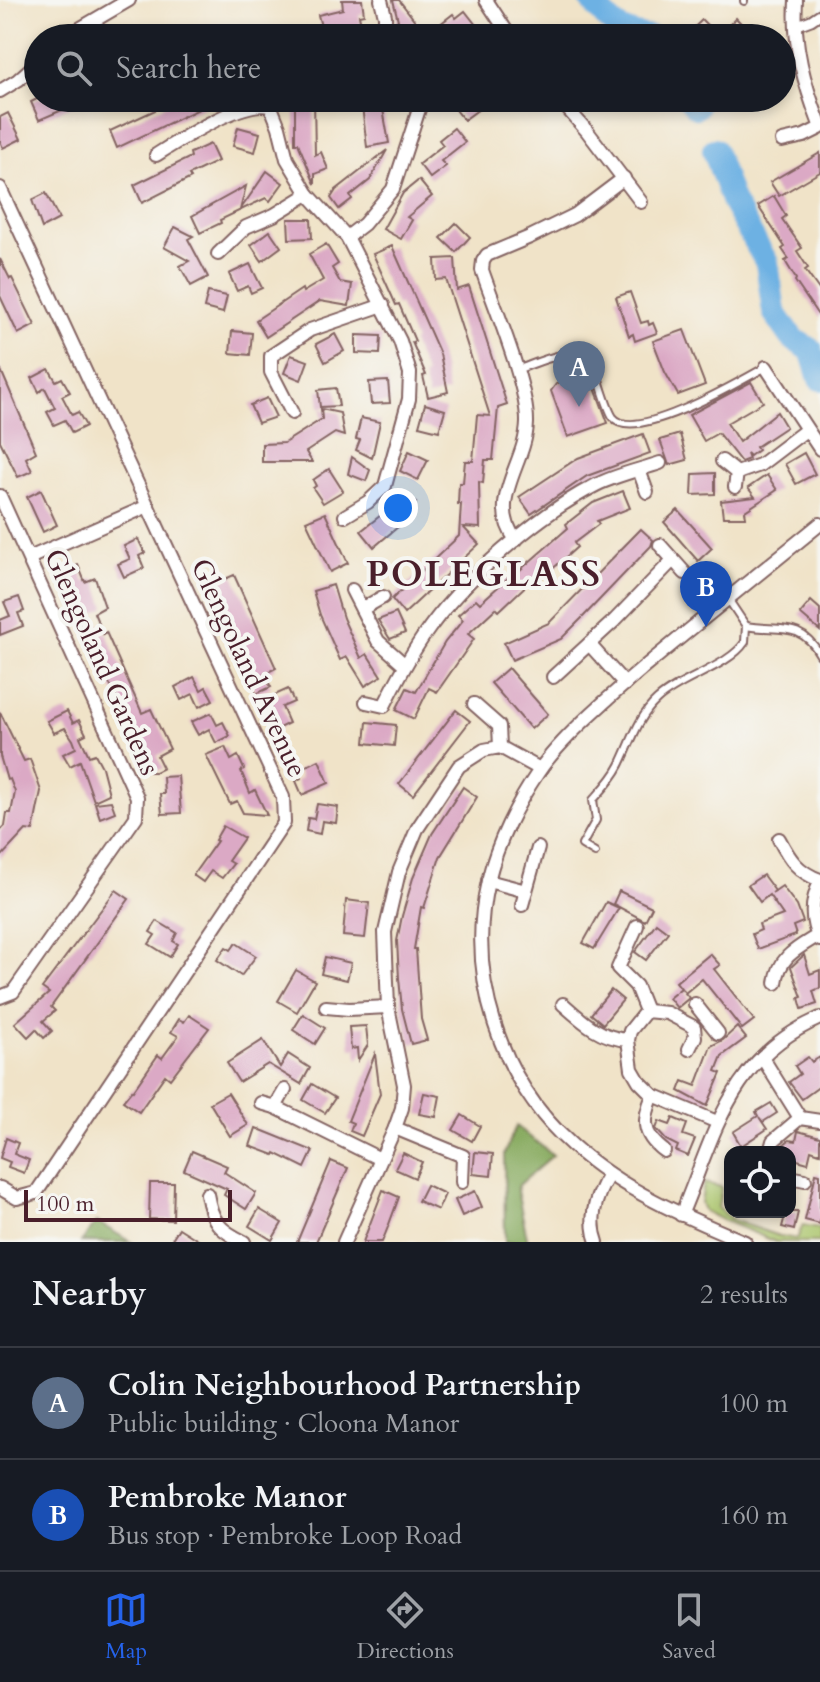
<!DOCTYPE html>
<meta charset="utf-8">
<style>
body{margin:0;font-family:Cardo,serif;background:#20242c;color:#f1f3f6}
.controls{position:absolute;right:24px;bottom:24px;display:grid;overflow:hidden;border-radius:16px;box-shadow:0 4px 12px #0003}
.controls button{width:72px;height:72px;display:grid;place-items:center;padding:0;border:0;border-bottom:2px solid #363941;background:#171b24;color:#f1f3f6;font:40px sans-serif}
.scale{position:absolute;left:24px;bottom:20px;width:208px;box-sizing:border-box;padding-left:8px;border:4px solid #4a1f2b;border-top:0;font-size:22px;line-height:28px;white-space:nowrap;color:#4a1f2b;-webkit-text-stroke:6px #f6f6f2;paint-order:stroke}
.you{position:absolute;left:398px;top:508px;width:28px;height:28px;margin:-20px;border:6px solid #fff;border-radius:50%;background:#1a73e8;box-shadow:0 0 0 12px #1a73e833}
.badge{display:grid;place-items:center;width:52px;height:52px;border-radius:50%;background:#2563eb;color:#fff;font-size:26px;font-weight:700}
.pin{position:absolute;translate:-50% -66px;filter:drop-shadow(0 2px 4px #0008)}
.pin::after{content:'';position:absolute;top:42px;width:28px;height:24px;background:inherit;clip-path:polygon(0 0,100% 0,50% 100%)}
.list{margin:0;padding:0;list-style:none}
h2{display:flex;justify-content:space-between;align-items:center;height:104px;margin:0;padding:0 32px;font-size:34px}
h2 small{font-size:26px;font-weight:400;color:#9ea1a6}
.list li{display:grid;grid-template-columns:52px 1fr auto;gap:24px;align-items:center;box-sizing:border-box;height:112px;padding:0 32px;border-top:2px solid #363941}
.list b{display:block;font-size:30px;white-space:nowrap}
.list p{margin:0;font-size:26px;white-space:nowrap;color:#9ea1a6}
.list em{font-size:26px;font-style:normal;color:#9ea1a6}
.icon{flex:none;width:44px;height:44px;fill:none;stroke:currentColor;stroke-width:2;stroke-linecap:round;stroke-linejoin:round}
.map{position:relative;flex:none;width:820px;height:1242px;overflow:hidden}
.search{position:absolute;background:#171b24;box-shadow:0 4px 12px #0003;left:24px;right:24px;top:24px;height:88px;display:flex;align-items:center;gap:20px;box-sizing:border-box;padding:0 28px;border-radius:44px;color:#9ea1a6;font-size:30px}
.sheet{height:328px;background:#171b24}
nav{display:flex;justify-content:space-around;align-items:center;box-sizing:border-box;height:112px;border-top:2px solid #363941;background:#171b24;font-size:22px;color:#9ea1a6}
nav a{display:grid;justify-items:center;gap:4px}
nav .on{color:#2563eb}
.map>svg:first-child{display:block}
.green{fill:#aac56b;stroke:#7a724b;stroke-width:2}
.forest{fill:#87aa5f;stroke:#686445;stroke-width:2}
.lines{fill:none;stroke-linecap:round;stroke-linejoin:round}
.river{stroke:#6db1e3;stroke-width:24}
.building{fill:#dba9c5}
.service-casing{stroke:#846462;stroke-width:10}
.pedestrian-casing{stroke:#846462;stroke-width:13}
.minor-casing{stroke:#846462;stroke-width:16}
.service{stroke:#fff;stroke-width:6}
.pedestrian{stroke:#fff;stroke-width:9}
.minor{stroke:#fff;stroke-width:12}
.labels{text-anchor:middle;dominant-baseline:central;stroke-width:8;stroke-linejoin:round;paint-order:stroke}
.street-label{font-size:28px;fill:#4a1f2b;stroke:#f6f6f2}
.district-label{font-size:36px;font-weight:bold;letter-spacing:2px;fill:#4a1f2b;stroke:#f6f6f2}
</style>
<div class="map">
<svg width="820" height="1242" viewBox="0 0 820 1242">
<rect width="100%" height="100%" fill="#f6f6f2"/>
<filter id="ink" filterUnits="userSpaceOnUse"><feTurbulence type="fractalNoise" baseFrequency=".0125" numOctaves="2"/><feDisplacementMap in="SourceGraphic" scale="16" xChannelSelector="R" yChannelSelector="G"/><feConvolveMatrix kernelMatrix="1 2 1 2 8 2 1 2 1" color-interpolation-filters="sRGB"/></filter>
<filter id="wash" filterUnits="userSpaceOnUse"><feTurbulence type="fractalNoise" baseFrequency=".006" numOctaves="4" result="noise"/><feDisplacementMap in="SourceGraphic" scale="32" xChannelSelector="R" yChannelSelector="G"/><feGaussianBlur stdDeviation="1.8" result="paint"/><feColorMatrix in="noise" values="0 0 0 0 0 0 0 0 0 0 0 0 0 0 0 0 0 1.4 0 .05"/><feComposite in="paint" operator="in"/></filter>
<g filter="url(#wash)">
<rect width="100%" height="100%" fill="#f0e3c8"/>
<polygon class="green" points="704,1183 722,1187 718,1208 733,1220 779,1236 797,1239 803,1225 820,1228 820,1242 776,1242 718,1218 704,1211 701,1203"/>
<g class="forest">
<polygon points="516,1126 553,1155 519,1185 517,1191 528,1242 505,1242 504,1154"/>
<polygon points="97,1222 131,1242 81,1242"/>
</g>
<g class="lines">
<g class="river">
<path d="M591,0C612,25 619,34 652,38"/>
<polyline points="689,98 696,107"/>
<polyline points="714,150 733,203 767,263 774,312 793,339 811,350 820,379"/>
</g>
</g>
<g id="blocks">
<g class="building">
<polygon points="342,0 362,0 364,14 359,15 364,38 324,38 318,15 343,9"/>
<polygon points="393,0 399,0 426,35 453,14 456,18 465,11 476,25 458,38 399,38 394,31 394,23 398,20"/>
<polygon points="736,18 755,38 683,38 702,20 718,36"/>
<polygon points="39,98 90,98 39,120 31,102"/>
<polygon points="181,98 222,98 117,148 110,131"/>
<polygon points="295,98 314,98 315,155 321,152 328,169 315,174 315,184 298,143 295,143"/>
<polygon points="361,98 381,98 389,143 367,147"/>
<polygon points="464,98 471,98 479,109 464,120 453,106"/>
<polygon points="8,113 21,139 3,148 0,141 0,117"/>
<polygon points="238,127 260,133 255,152 233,146"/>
<polygon points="454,128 465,142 441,161 446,166 430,178 419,164 443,145 439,140"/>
<polygon points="210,144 218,161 189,175 191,178 142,203 134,185 191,157 190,153"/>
<polygon points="387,150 370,180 350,196 352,199 339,209 331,198 336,190"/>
<polygon points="820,153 820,172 779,196 770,182"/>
<polygon points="267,171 283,183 270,201 266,198 220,220 221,223 200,233 192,216 246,186 240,210"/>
<polygon points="419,180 432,196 407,217 412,220 401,239 383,229 403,193"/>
<polygon points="46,193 59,219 42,228 32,200"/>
<polygon points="774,196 786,216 782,219 802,248 797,251 808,268 805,270 820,291 820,318 795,281 796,279 785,261 789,259 782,249 785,247 758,206"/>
<polygon points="288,219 311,219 312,238 289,239"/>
<polygon points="456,223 470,237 456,252 441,238"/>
<polygon points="175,227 193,236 188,239 208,277 191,286 180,266 189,261 164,247"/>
<polygon points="270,231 281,247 262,261 251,245"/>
<polygon points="326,244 338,264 332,268 340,282 352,284 349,306 320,301 266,337 256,320 302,289 303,292 323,280 309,254"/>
<polygon points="392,246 440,354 448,392 428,397 423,376 426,375 412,342 415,341 399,304 396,305 373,254"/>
<polygon points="455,258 457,290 469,286 507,405 498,408 493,460 485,460 483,483 479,482 480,528 463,527 479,544 404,614 392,599 459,536 461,504 458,504 459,483 463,483 465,461 473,461 477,415 490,416 446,279 436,280 435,259"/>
<polygon points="0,259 10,279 12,278 35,325 18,334 0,296"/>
<polygon points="250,264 262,288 251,293 248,286 237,291 229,274"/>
<polygon points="208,292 227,296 223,313 204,308"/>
<polygon points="630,292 641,323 648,321 649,325 653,323 657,333 635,341 633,334 629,336 616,297"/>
<polygon points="684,330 705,385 678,395 665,372 653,341"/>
<polygon points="232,331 252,333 250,355 230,353"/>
<polygon points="335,334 344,351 325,362 316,344"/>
<polygon points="356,335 381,336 380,354 356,353"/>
<polygon points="291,355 308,361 301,380 284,373"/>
<polygon points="0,368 36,452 26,458 32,471 18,477 0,441"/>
<polygon points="49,369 56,381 62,378 70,392 62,396 72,415 78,412 86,426 72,433 65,420 54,425 47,412 55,408 45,388 39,392 32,378"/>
<polygon points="589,372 608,423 568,437 551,391 556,384"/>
<polygon points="388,381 390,403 371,404 369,382"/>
<polygon points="751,382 763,402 727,423 739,442 777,412 786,427 756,447 758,450 750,456 747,453 749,459 741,462 718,433 704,441 689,415"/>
<polygon points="336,388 339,406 320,407 318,390"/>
<polygon points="267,398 276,417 258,423 250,405"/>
<polygon points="425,404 445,410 439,431 419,426"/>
<polygon points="321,409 340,413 344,436 335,433 306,452 312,462 262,462 262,444 284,443 322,419"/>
<polygon points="361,418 380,422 372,458 356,450 360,440 356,439"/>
<polygon points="643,434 650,453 587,476 531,514 519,497 578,458"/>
<polygon points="680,434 687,460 669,465 660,440"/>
<polygon points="409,451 428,460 418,480 400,471"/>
<polygon points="804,453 815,474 796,484 785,464"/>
<polygon points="352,457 370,470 366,481 348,474"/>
<polygon points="329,469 343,491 323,503 313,488 316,486 313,480"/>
<polygon points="715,473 715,494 692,495 693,474"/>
<polygon points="767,475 777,490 745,511 746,517 723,517 721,501 755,497 748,488"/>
<polygon points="41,490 57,525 43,532 27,497"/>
<polygon points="398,491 416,503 399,526 374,547 361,531 381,515"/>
<polygon points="623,491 630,508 597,521 599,524 574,543 577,547 557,565 536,582 533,579 499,611 496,608 468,634 474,639 437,692 429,688 414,719 396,710 407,688 416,692 445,642 463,620 458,615 476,599 480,603 518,569 519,571 568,528 566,524 593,503"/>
<polygon points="678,510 712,548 698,561 664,522"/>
<polygon points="325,513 348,563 330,572 306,521"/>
<polygon points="641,529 653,540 651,546 582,618 561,639 512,660 504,643 549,623"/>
<polygon points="138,539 145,553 139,556 144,568 124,577 118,564 130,559 124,546"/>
<polygon points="78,565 85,582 95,578 105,607 94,613 103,634 106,632 142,713 151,709 170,749 157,756 163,768 155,772 150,772 129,727 133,725 105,676 89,632 86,633 61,573"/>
<polygon points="234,575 276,668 264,674 271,687 256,694 250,680 256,677 247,658 243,660 211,585"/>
<polygon points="333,585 343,618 361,658 367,654 381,676 365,686 347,657 340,660 320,615 313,591"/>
<polygon points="19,597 24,611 18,613 23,626 0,635 0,620 10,616 4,602"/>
<polygon points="811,601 820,609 820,631 800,614"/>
<polygon points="396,613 405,633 390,639 378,620"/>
<polygon points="508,668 548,714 531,729 491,683"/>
<polygon points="194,677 201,690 206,687 213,700 199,707 193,694 181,700 175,687"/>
<polygon points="288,689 294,702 282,707 289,723 275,730 268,714 272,711 266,699"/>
<polygon points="456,710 470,721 413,795 399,784"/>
<polygon points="67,711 73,723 79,720 86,734 80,737 89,756 95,754 102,767 109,794 94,801 80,761 70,766 63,754 76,748 73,740 65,728 54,733 47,721"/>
<polygon points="0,712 24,761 30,759 41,791 33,831 26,830 0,858 0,831 5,826 7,813 11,813 15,792 10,779 7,780 0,756"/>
<polygon points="211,713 217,725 223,722 230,736 216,743 209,729 198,735 191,722"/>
<polygon points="367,722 396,725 394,746 365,743"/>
<polygon points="225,747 231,760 238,756 244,769 241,771 250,793 255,790 267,815 243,813 237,801 230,804 206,755"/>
<polygon points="319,760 329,783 302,795 296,781 301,778 298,770"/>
<polygon points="178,776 181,813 162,814 160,794 164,794 163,777"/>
<polygon points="463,787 477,797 440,857 424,908 421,907 414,949 416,949 421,1019 427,1040 411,1044 402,1009 399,978 397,941 402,916 413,878 432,834"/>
<polygon points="111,801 115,812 100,818 95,803"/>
<polygon points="317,804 338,807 336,823 322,821 320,834 306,831 308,818 314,819"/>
<polygon points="223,826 244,838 228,861 233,864 222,878 211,871 203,882 193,875 217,841 215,840"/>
<polygon points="763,875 775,891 772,893 782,886 797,906 803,922 793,926 796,935 758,949 752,934 761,930 759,924 783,915 769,895 760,902 748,885"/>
<polygon points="116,890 129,899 51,1007 55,1011 43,1021 52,1031 44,1038 36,1029 28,1037 15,1023 49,993 42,988"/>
<polygon points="619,891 652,907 645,921 613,904"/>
<polygon points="346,900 369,903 365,938 343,936"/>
<polygon points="606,902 619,908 594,949 583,943"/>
<polygon points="157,921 177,933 173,941 178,944 170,957 149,944 155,935 150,932"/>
<polygon points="656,923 668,932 646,960 635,952"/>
<polygon points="236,943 256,956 241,976 217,960 226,947 231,950"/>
<polygon points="710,954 720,965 714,969 754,1020 742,1029 702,979 685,993 682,989 689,998 677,1008 669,998 681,988 676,982"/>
<polygon points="804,955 810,974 820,970 820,988 813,991 817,1004 802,1009 799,998 802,997 791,967"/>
<polygon points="325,957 351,963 347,980 321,974"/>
<polygon points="296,970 315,981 297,1012 278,1001"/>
<polygon points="611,990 623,1000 603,1024 591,1014"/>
<polygon points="303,1014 325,1028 315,1044 293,1030"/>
<polygon points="189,1015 209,1028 170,1079 165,1075 139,1112 123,1101 132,1090 133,1091 158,1055 162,1058 178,1036 171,1032 179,1019 184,1022"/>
<polygon points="366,1026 368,1045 358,1060 357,1048 351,1049 349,1027"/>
<polygon points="737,1027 746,1038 722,1056 716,1071 721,1073 707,1106 679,1091 683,1081 696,1086 711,1046 723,1040"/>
<polygon points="263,1040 280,1067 288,1054 310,1068 301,1084 268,1064 239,1082 227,1063"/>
<polygon points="375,1054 380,1094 362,1136 350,1131 353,1123 348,1121"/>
<polygon points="808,1057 812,1062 820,1057 820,1086 802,1099 789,1082 800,1074 795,1066"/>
<polygon points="312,1084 335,1098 325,1113 303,1100"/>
<polygon points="228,1093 248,1125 230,1136 210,1103"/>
<polygon points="424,1093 440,1096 436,1117 419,1114"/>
<polygon points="771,1103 777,1113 763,1122 759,1117 767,1129 741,1146 733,1132 758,1116 756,1112"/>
<polygon points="462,1115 480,1126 472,1141 453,1130"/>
<polygon points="673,1118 687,1124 683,1135 695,1139 688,1156 676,1151 678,1146 666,1140 656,1129 659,1121 670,1125"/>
<polygon points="256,1128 313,1151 305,1168 275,1153 274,1155 250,1146"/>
<polygon points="798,1131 820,1137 820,1153 811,1150 808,1163 790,1158 790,1152 780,1152 782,1146 789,1140 796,1141"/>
<polygon points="6,1138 18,1143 14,1154 29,1160 24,1173 8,1167 10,1162 0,1158"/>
<polygon points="192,1151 227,1166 224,1172 256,1193 246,1209 224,1195 227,1189 184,1170"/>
<polygon points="475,1152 493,1154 491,1176 473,1174"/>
<polygon points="403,1153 422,1162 415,1178 395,1169"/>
<polygon points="331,1161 348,1168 316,1242 297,1242"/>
<polygon points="816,1173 820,1174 820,1224 805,1220"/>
<polygon points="150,1183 174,1183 173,1220 149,1219"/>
<polygon points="426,1185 445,1194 438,1210 418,1201"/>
<polygon points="383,1190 399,1197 388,1227 382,1242 363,1242"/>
<polygon points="475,1191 482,1207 462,1216 455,1200"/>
<polygon points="259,1209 282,1223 272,1240 249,1226"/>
<polygon points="786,1212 798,1212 794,1230 782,1227"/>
<polygon points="179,1228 201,1242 170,1242"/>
</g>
</g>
</g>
<g filter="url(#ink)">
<use href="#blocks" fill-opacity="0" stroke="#846462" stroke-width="2"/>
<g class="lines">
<g class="service-casing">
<g id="service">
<polyline points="744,1 744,0"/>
<path d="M516,370C540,362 567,347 592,358C597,371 606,407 613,417C634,444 741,381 766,367"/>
<path d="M746,626C777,632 801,620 820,655"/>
<path d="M595,853L582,845L596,820L593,800C603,789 613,779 620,765C631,743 638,717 657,700C681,678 728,667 745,642L746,626L728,599"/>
</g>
</g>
<g class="pedestrian-casing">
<polyline id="pedestrian" points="795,26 811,20 820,14"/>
</g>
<g class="minor-casing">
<g id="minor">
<polyline points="381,0 385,16 385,38"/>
<polyline points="486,0 511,38"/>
<path d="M796,0C793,46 804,83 820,125"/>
<polyline points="64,38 129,0"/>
<polyline points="0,91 18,80 38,62"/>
<polyline points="558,98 587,131 641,202"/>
<polyline points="782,141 804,136 820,128"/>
<path d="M156,155C178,141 247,96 271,107L279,127L287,159L308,194L347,237L400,341L410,373L409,399L385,486L368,502L345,516"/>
<polyline points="0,188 283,797 284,823 36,1193 17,1198 0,1188"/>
<polyline points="347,237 364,224 393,189 421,103 425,98"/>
<polyline points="218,254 246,227 274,215 308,194"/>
<polyline points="766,367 820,449"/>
<polyline points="292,413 271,372 271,356 310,330 383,305"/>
<polyline points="722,461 737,473"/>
<polyline points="639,470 647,492"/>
<polyline points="735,487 737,473 760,465 806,430"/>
<polyline points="0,496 137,797 136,817 13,992 0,997"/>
<path d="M516,540C486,501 526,464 527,423C528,386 495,308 482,270L483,261L487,255L530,237L575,215L624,178"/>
<polyline points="660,545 685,573"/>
<polyline points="29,558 148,506"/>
<polyline points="352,590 378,641 405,665"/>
<polyline points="362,609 383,597"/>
<polyline points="589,644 625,684"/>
<polyline points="553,677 614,621 673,560"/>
<path d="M366,702L384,706C396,682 408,659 423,637C460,582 537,515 596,485C616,475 639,470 660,463"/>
<polyline points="474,704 499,726 500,747"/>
<path d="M779,839C790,860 798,872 820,880"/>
<polyline points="488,881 526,891"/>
<polyline points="522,905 538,848"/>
<polyline points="637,926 618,968 636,986 646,1011"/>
<path d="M820,940C810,921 811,901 820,882"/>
<path d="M776,983C779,957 796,949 817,936"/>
<path d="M563,1004C583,1022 600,1038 628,1040"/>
<polyline points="695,1004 718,1033"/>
<polyline points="326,1007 349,1009 388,1007"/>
<polyline points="689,1049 695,1037 694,1027 667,1013 646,1011 630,1031 628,1040 632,1069 639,1081 653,1095 717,1122"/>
<polyline points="762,1057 800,1118"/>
<path d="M653,1095C643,1119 641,1134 664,1151"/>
<polyline points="261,1103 275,1107 380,1159"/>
<polyline points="275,1107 285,1090"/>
<polyline points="395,1128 463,1156 462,1182"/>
<polyline points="770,1152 773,1141 800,1118 820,1121"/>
<polyline points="790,1177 805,1180"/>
<path d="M207,1194C212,1222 219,1230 244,1242"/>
<path d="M681,1215C716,1132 729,1058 820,1018"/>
<polyline points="344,1242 395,1128 402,1108 404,1085 388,1007 385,932 399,872 417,829 459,766 484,750 500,747 540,769"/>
<path d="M597,1242C588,1218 596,1195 609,1174"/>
<path d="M745,1242C683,1216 622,1190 572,1145C500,1081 466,975 488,881C497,843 517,803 539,771C562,737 611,696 642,669C701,620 761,572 820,524"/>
</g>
</g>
<use href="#service" class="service"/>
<use href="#pedestrian" class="pedestrian"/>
<use href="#minor" class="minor"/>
</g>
</g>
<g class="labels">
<g class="street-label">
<text transform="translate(102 662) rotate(66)">Glengoland Gardens</text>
<text transform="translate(249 668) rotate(65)">Glengoland Avenue</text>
</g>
<g class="district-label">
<text x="484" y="574">POLEGLASS</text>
</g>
</g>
</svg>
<div class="controls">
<button><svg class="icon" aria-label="locate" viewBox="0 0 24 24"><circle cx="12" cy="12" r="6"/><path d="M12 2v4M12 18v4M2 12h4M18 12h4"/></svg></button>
</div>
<div class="scale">100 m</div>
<div class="you"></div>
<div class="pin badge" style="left:579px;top:407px;background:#5c6f8a">A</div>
<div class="pin badge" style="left:706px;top:627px;background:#1a4fb4">B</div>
<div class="search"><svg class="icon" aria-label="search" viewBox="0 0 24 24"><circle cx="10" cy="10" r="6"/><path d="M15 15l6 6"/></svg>Search here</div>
</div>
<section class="sheet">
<h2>Nearby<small>2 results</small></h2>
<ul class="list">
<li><span class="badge" style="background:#5c6f8a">A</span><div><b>Colin Neighbourhood Partnership</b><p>Public building · Cloona Manor</p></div><em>100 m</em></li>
<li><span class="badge" style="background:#1a4fb4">B</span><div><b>Pembroke Manor</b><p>Bus stop · Pembroke Loop Road</p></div><em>160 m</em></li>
</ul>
</section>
<nav>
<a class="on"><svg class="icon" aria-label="map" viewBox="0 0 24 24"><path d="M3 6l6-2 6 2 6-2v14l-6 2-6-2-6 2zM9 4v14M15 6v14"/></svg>Map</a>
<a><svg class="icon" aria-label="directions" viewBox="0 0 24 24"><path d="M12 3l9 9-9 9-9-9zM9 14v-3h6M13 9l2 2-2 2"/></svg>Directions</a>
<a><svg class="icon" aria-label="saved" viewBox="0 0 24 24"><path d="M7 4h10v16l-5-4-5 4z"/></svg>Saved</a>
</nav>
